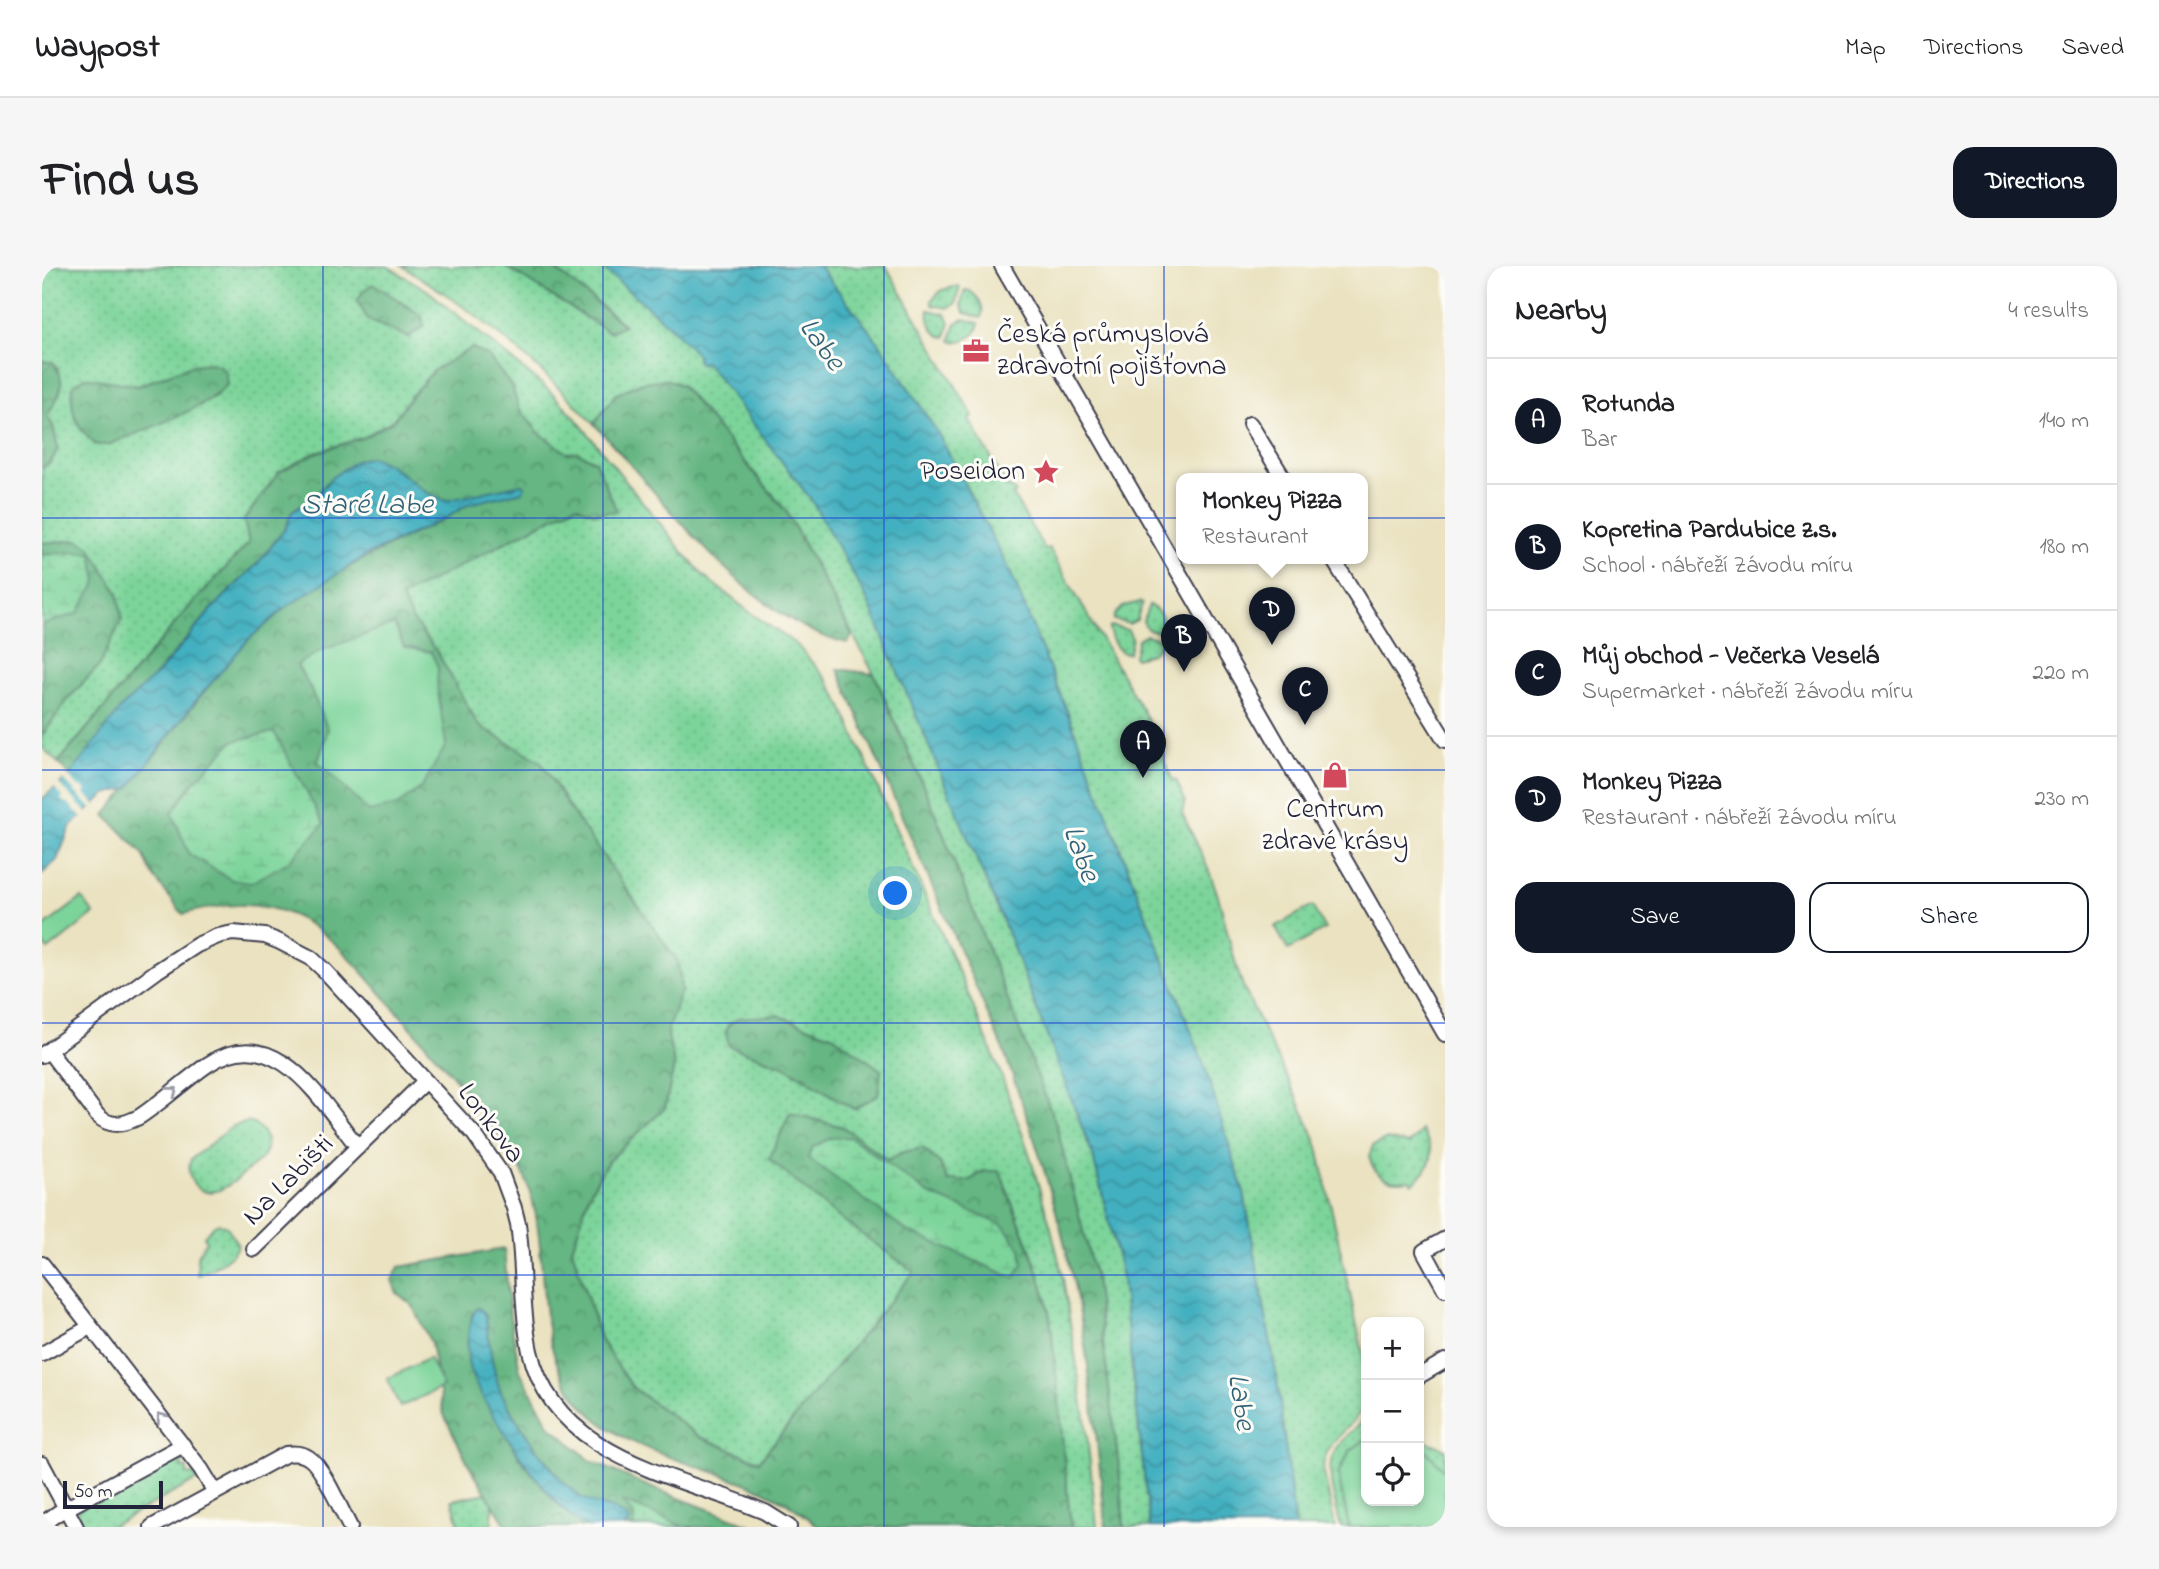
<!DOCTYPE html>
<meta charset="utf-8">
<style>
body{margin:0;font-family:"Indie Flower",sans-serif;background:#f6f6f6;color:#202124}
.controls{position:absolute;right:21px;bottom:21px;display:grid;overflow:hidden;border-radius:14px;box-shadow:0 4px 10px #0003}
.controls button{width:63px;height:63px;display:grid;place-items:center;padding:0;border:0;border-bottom:2px solid #e0e0e0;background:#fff;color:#202124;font:35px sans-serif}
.scale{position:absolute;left:21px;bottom:18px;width:100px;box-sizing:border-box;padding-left:7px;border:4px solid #22223b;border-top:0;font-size:19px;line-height:24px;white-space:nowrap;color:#22223b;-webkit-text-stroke:5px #fdfcf7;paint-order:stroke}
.you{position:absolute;left:854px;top:628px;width:24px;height:24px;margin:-18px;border:5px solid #fff;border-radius:50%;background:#1a73e8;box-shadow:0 0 0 10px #1a73e833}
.badge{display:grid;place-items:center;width:46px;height:46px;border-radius:50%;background:#111827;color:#fff;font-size:23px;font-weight:700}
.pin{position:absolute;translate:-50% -58px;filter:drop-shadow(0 2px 4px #0008)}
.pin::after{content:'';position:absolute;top:37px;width:24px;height:21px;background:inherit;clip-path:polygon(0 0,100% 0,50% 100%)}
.popup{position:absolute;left:1134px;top:207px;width:192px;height:91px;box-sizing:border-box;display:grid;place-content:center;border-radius:14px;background:#fff;filter:drop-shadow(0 2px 5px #0005);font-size:23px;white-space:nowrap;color:#757577}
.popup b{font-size:26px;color:#202124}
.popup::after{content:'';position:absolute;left:50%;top:100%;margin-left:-14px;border:14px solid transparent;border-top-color:#fff}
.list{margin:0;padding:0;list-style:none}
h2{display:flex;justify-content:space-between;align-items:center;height:91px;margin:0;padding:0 28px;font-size:30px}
h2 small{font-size:23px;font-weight:400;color:#757577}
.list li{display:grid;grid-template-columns:46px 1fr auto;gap:21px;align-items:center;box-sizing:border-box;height:126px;padding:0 28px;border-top:2px solid #e0e0e0}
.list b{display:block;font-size:26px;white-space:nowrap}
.list p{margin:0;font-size:23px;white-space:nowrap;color:#757577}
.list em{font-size:23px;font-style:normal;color:#757577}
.actions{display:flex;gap:14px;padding:21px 28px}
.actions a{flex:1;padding:16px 0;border:2px solid #111827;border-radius:21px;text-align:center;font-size:24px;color:#111827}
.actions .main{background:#111827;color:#fff}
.icon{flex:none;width:38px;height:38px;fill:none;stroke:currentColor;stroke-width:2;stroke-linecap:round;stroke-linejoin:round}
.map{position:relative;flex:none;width:1403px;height:1261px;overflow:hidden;border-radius:21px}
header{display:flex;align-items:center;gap:42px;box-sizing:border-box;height:98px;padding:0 35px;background:#fff;border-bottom:2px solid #e0e0e0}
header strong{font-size:33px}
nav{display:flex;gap:38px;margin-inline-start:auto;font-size:24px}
.intro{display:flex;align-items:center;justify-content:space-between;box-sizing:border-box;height:168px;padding:0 42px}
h1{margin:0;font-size:49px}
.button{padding:18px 32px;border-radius:21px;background:#111827;color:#fff;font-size:24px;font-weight:700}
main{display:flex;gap:42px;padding:0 42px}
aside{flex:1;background:#fff;border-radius:21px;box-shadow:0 4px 10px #0003}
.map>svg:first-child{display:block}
.grass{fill:url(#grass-dots);stroke:#4f7b6a;stroke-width:2;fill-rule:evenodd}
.forest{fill:url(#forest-crowns);stroke:#446c5e;stroke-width:2;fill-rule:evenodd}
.wetland{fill:url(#wetland-marsh);stroke:#4f7b6a;stroke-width:2}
.garden{fill:#7cd49a;stroke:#4f7b6a;stroke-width:2}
.water{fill:url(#water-waves);stroke:#32697e;stroke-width:2}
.pier{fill:#eae2c0}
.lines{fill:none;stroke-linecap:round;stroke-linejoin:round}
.minor-casing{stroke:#403f4f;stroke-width:18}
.minor{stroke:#fff;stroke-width:14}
.oneway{stroke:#9c9ca7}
.grid{fill:none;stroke:#1d4ed8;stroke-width:2;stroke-opacity:0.55}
.labels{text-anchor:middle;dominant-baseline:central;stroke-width:6;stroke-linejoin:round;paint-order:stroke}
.poi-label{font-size:28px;fill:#22223b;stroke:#fdfcf7;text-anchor:start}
.street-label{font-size:28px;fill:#22223b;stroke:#fdfcf7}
.water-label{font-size:30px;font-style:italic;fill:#316277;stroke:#fdfcf7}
</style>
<header>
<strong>Waypost</strong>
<nav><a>Map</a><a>Directions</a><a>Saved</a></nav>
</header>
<div class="intro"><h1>Find us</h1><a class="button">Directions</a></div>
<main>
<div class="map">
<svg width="1403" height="1261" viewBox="0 0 1403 1261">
<defs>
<pattern id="grass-dots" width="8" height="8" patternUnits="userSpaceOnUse" patternTransform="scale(1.75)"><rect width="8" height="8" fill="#7cd49a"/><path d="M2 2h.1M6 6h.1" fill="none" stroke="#6bb686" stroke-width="1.8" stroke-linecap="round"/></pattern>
<pattern id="forest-crowns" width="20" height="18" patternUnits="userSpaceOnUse" patternTransform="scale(1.75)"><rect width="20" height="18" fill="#65b682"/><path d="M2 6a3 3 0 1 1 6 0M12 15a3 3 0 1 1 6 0" fill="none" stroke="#53946c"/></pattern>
<pattern id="wetland-marsh" width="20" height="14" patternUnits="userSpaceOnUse" patternTransform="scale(1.75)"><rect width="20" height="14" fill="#7cd49a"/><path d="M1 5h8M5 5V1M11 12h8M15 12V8" fill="none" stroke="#6bb686"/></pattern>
<pattern id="water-waves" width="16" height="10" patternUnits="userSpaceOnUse" patternTransform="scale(1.75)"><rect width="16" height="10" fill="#43b0c0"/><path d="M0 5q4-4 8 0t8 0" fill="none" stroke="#388f9d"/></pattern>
</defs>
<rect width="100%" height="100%" fill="#fdfcf7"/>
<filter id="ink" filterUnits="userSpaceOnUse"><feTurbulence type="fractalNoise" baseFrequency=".0143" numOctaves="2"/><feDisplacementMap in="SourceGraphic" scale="14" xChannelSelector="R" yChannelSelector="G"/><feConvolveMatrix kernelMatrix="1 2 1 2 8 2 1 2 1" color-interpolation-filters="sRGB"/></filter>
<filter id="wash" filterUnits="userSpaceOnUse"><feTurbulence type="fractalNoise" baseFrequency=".00686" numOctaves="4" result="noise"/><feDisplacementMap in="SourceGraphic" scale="28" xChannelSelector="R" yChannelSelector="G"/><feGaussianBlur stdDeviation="1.57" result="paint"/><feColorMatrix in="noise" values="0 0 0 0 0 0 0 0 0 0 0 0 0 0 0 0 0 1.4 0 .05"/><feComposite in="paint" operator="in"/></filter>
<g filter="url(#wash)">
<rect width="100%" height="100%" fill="#eae2c0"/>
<g class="grass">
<path d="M0,0H345L385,24L509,126L531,149L640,285L662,310L706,345L755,379L786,415L798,436L921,716L959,808L987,887L1009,962L1021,1012L1043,1152L1055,1261H1029C1022,1204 1019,1147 1012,1090C1010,1074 1010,1057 1006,1042C996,994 974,951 958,905H941L927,915H905L898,897L861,886L846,894L827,882L791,947L873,1006L717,1195L658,1171L591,1122L559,1075L530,983L547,928L566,895L623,842L632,799L625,765L639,725L636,696L528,543L499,496L436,459L395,386L369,352L358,331L535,239L552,247L525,188L496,166L477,143L470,121L370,129L351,154L322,171L273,187L237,206L202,254L208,277L141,348L16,497L0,481V469L28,431L58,399L36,274L0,277V202L9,196L11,160L5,150L19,123L12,97L0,95V61L2,55L0,37ZM326,54L382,60L366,71ZM150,99L175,130L158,139L66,179L59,114L96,120ZM686,759L811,843L744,801L687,780Z"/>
<path d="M360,0H463L567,66L582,58L509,0H557L602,36L638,69L657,90L655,94L658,97L662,96L670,104L770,235L825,333L963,660L1051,890L1079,1005L1108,1261H1082L1077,1200L1014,858L891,542L832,408L744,245L639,119L623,113L598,117L573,129L552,158C496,97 431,43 360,0Z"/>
<path d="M777,0H844L931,150L927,153L967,223L970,222L974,227L971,229L1003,284L1007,282L1113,466L1112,470L1131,515L1134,514L1143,534L1140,547C1153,574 1167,601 1176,630C1185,660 1190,693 1202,722C1225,776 1256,826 1276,881L1322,1092C1324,1104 1326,1119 1324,1131C1319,1160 1282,1172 1281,1202L1293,1261H1253L1235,1113L1202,927L1161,796L1025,445L967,303L897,169L837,77Z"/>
<polygon points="916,20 918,21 913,38 906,42 890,39 890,34 900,24"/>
<path d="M923,24L928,25C936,31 944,41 939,52L923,47L919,39Z"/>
<path d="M887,44L904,48L908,56L904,71C892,70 885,56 887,44Z"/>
<path d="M922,53L937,57C936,70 923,75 911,76L909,74L914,57Z"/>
<polygon points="1098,336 1100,337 1095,354 1087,358 1072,354 1073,349 1082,340"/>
<path d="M1107,339C1118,345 1125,355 1122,368L1105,363L1101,355Z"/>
<path d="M1069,360L1086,364L1090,372L1087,387H1081C1072,380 1069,373 1067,362Z"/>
<polygon points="1104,369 1119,373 1119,378 1109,388 1093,392 1092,390 1096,373"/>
<polygon points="1270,640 1283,663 1246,684 1233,661"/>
<path d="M207,856C225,863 230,879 218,894C202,906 172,941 153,919C146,911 145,903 149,893L191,860Z"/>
<path d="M1379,864C1395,886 1392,900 1371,917L1368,914C1348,918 1332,911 1327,890L1331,880L1345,873L1366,878L1375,870Z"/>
<path d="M177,957L186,962L196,979C189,994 171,1003 156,1009L155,991L164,975L162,970L172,959Z"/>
<path d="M1324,1151V1173L1308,1185L1296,1208L1307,1261H1299C1295,1243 1283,1206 1291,1189C1297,1175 1314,1163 1324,1151Z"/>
<polygon points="1377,1172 1403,1183 1403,1205 1377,1178"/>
<polygon points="131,1191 140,1193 140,1202 145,1202 145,1208 153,1209 155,1214 68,1261 42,1261 36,1248 36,1243"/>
<polygon points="445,1227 451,1241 449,1261 418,1261 410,1234"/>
</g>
<g class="forest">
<polygon points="463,0 509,0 582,59 567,66"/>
<polygon points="332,18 380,50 382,60 366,71 326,54 315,35 322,24"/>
<path d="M430,82L446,90L470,121L477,143L496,166L525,187L535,186L553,195L575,245L552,247L534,239L359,331L369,352L395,386L436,459L499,496L528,543L636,696L639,725L625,765L632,799L623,842L566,895L547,928L530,983L559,1075L591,1122L658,1171L717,1195L872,1006L791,947L727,893L748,847L801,861L846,894L861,886L881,882L898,897L906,915H927L942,905H958C973,951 996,994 1006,1042C1010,1057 1010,1074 1012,1090C1019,1147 1022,1204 1029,1261H777C760,1246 741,1233 720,1224C662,1198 584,1188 540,1139C485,1076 512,990 485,917C476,892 459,871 443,850C414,812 383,777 351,741C331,719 312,694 290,675C278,665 264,655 250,649C214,634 178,638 141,648L111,610L101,588L63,549C113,493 154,431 204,376C254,322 337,285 402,253C411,248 420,241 430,237C446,232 464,229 481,225V218L404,235L385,227L348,199L289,212L274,230L250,246L243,263L216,297L171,342L28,509L16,497L141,348L207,277L202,254L237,206L273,187L322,171L351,155L370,129L392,104ZM362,381L389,386L396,401L395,419L276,496L286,463L268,422L255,399Z"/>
<path d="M0,95L12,97C26,118 17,130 5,150L11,160L16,182L9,196L0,202Z"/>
<path d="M169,97L178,100L184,106L185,119C160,145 101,164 66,179H54C35,162 27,146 31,120L43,111L96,120L150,99Z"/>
<path d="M623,113L639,119L744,245L810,369L806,377C796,375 785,373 776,368C687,328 618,228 552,158L573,129L598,117Z"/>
<polygon points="36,274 48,281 76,327 80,353 58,399 28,431 0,469 0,277"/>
<path d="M796,403L832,408L891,542L1014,858L1053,1012L1077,1200L1082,1261H1064C1056,1189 1050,1115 1037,1043C1020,954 992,866 960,781Z"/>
<polygon points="735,749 792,770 839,804 836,829 812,843 744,801 687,780 684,767 686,759 697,752"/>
<path d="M462,983L468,1051L478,1105L507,1159L549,1195L608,1221L713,1261H581L583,1260L572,1243C564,1241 553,1240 546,1237C520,1223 466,1146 456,1118C449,1096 446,1071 444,1049L430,1048L426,1080L428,1103L437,1123L481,1196L517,1240L545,1261H465L427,1199L402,1149L389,1077L370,1039L355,1027L350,1014L357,1001Z"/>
</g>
<g class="wetland">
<polygon points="33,286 50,288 55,316 36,347 0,359 0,289"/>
<polygon points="232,466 282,558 246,596 209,617 190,614 147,588 130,547 150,518 191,475"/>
<polygon points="808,871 885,927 961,959 979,983 981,998 972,1012 865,965 766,892 771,881 789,872"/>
<polygon points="579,1235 643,1261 592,1261 592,1250"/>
</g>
<g class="garden">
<polygon points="352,358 362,381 389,386 396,401 395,419 404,479 380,521 356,539 327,546 276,496 286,463 268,422 255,399 278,385"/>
<polygon points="40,632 52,648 6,684 0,677 0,662"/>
<polygon points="387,1092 401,1121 358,1141 345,1113"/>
<polygon points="1324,1173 1324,1235 1377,1235 1377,1178 1379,1179 1403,1205 1403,1261 1307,1261 1296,1208 1308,1185"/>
</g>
<g class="water">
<path d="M557,0H777L837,77L897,169L967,303L1025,445L1161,796L1202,927L1235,1113L1253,1261H1108L1079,1005L1051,890L963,660L825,333L770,235L670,104L662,96L658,98L655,93L656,90C626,57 592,28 557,0Z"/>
<polygon points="329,191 348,199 385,227 403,235 480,218 483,220 481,225 427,238 404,252 325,289 243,342 206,374 152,437 87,522 64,528 29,560 15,594 0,608 0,533 28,509 79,442 119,404 171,342 216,297 243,263 250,246 274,230 289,212 315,194"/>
<path d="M436,1042L440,1044L444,1049C446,1071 449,1096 456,1118C466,1148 512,1211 537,1230C553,1242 575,1239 588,1256L583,1260C575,1261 554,1261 546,1261C515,1252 437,1135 428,1104C424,1089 424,1052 436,1042Z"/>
</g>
<g class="pier">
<polygon points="24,508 38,522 40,521 44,525 42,527 55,540 51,544 20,512"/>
<polygon points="15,516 46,548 41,552 25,536 23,537 19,533 21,531 11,520"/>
</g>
</g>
<g filter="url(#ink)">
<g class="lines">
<g class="minor-casing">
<g id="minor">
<polyline points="960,0 1403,768"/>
<polyline points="1208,158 1242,213"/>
<polyline points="1291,293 1403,474"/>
<path d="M7,785L55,849C68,862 81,859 97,851C121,835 142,815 165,799C234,752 279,836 316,881"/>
<path d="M0,789L115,705L155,679L176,670L191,667L223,670L238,676L269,692L283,705L432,868L459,907L472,942L476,958C482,1000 479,1044 488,1085C510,1185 621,1207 703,1238L723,1246L747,1261"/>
<polyline points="1403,973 1382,985 1403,1023"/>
<polyline points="212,983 383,815"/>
<polyline points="0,998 159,1203 173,1226"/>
<polyline points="0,1088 48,1061"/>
<polyline points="1377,1110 1403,1095"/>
<polyline points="0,1198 34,1261"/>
<polyline points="0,1258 16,1247 141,1179"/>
<path d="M110,1261L244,1188C252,1187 260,1187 267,1192C281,1201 299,1244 308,1261"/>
</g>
</g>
<use href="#minor" class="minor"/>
</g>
<defs><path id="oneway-chevron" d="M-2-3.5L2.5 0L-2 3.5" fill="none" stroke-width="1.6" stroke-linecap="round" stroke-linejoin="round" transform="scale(1.75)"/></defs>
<g class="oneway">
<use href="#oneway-chevron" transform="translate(131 825) rotate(-38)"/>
<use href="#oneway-chevron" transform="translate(119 1151) rotate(-128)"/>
</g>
</g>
<path class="grid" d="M281,0V1261M561,0V1261M842,0V1261M1122,0V1261M0,252H1403M0,504H1403M0,757H1403M0,1009H1403"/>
<defs>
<g id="office-bare" transform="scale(2.1)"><path d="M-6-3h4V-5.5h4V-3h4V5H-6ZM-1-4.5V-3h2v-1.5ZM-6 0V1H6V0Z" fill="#d1495b" stroke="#fdfcf7" stroke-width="2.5" paint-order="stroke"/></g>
<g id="sight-bare" transform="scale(2.1)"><path d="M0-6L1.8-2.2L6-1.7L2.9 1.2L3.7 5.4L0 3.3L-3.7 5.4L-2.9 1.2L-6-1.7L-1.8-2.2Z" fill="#d1495b" stroke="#fdfcf7" stroke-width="2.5" paint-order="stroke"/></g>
<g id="shop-bare" transform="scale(2.1)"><path d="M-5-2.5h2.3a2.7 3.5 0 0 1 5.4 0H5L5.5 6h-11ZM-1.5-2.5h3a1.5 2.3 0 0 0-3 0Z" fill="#d1495b" stroke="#fdfcf7" stroke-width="2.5" paint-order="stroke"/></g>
</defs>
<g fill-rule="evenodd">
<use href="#office-bare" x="934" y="85"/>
<use href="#sight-bare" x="1004" y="206"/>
<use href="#shop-bare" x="1293" y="509"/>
</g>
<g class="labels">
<g class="poi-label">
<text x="955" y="69">Česká průmyslová<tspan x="955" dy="32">zdravotní pojišťovna</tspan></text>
<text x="983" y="206" text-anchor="end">Poseidon</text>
<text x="1293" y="544" text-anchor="middle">Centrum<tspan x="1293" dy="32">zdravé krásy</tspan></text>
</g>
<g class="street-label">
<text transform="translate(448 858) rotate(53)">Lonkova</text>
<text transform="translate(247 915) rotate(-45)">Na Labišti</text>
</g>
<g class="water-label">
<text transform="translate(779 79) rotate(54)">Labe</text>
<text x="325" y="240">Staré Labe</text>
<text transform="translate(1038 588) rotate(70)">Labe</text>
<text transform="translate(1198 1136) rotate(81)">Labe</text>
</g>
</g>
</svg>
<div class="controls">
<button>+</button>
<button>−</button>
<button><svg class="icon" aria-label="locate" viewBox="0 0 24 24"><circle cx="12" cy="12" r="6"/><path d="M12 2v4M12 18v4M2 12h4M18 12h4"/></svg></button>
</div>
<div class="scale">50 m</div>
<div class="you"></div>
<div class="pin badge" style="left:1101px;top:512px">A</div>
<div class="pin badge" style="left:1142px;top:406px">B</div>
<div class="pin badge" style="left:1263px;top:459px">C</div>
<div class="pin badge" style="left:1230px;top:379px">D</div>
<div class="popup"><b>Monkey Pizza</b>Restaurant</div>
</div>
<aside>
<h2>Nearby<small>4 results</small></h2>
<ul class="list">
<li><span class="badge">A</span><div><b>Rotunda</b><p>Bar</p></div><em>140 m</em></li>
<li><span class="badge">B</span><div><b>Kopretina Pardubice z.s.</b><p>School · nábřeží Závodu míru</p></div><em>180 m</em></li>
<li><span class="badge">C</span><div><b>Můj obchod - Večerka Veselá</b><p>Supermarket · nábřeží Závodu míru</p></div><em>220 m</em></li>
<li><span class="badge">D</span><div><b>Monkey Pizza</b><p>Restaurant · nábřeží Závodu míru</p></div><em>230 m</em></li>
</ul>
<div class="actions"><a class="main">Save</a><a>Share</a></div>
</aside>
</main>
